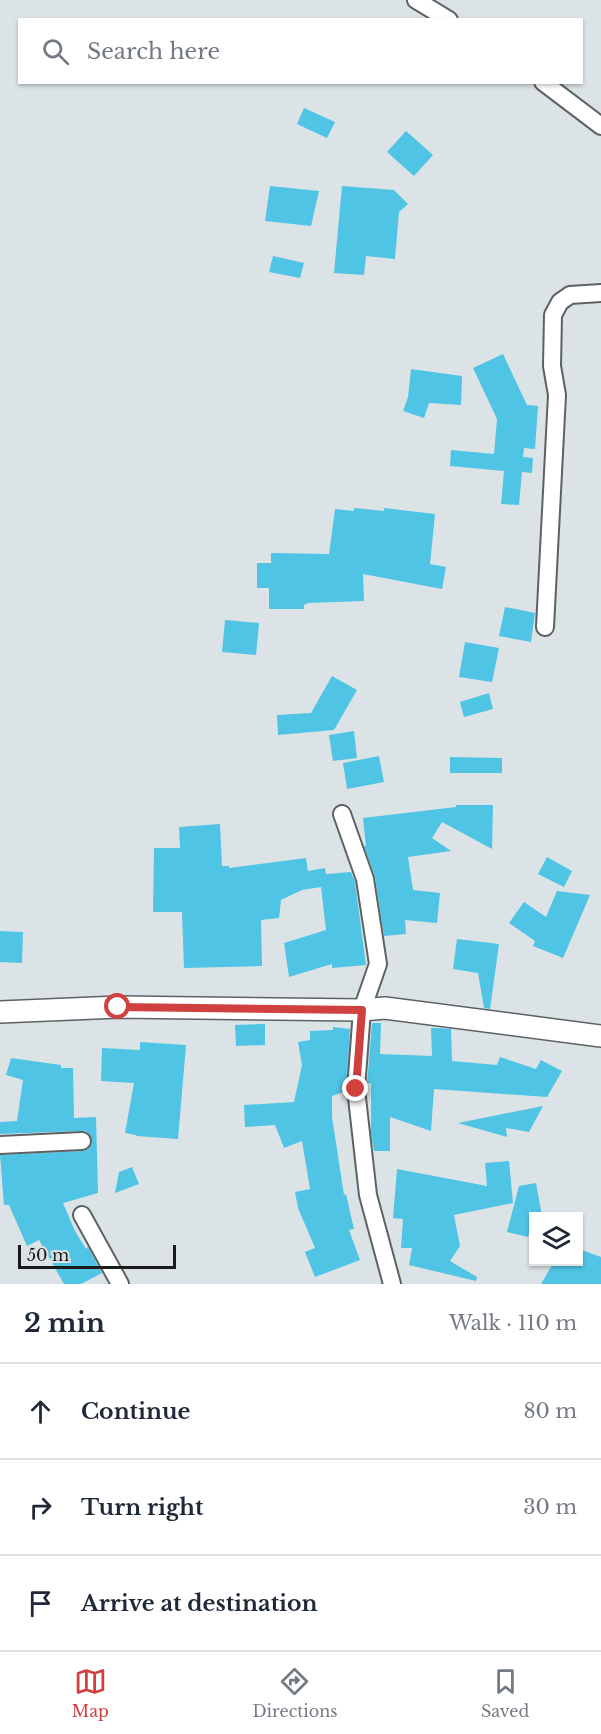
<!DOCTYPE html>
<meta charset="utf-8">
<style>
body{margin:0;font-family:"Libre Baskerville",serif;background:#f6f6f7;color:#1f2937}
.controls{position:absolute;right:18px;bottom:18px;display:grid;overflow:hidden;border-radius:0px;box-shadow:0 2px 4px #0004}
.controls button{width:54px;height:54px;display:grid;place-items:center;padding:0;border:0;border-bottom:2px solid #e0e1e3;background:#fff;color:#1f2937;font:30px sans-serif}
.scale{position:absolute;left:18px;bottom:15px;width:158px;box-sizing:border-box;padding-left:6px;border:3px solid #181a1b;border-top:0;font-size:16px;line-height:21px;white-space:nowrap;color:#181a1b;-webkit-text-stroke:4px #dce3e6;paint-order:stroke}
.stop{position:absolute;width:18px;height:18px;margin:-14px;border:4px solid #cf403f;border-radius:50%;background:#fff}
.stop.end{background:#cf403f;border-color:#fff;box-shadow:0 2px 6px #0008}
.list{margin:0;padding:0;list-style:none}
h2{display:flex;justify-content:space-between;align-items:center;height:78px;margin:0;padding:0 24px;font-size:26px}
h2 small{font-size:20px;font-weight:400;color:#747a83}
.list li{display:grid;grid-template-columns:39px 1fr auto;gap:18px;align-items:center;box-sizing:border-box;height:96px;padding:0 24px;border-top:2px solid #e0e1e3}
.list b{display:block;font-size:22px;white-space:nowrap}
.list em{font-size:20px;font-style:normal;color:#747a83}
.icon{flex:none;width:33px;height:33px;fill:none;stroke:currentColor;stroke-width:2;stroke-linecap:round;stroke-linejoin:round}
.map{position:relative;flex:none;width:601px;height:1284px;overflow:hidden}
.search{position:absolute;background:#fff;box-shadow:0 2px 4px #0004;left:18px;right:18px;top:18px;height:66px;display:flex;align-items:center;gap:15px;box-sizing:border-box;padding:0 21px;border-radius:0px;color:#747a83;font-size:22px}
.sheet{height:366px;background:#fff}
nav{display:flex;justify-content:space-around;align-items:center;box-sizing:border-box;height:84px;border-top:2px solid #e0e1e3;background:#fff;font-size:16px;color:#747a83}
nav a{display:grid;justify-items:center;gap:3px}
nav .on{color:#cf403f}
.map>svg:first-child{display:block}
.building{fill:#4fc4e4}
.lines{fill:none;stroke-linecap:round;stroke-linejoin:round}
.minor-casing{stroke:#5c6264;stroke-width:20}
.tertiary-casing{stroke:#5c6264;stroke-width:24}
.minor{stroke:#fff;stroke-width:16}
.tertiary{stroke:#fff;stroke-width:21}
.route{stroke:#cf403f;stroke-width:8}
</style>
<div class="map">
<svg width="601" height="1284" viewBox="0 0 601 1284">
<rect width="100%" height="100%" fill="#dce3e6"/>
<g class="building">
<polygon points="304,108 335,122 327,138 297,124"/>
<polygon points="406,131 433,155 414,176 387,152"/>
<polygon points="270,186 319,191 311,226 265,221"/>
<polygon points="342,186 394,190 408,204 399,212 395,259 366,256 364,275 334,273"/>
<polygon points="273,256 304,263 300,278 269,272"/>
<polygon points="503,354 527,405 538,406 535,449 524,448 523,457 533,458 532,473 522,472 519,505 501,504 504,471 450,466 451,450 494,454 497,419 473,368"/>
<polygon points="411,369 462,376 461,405 429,403 424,418 403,411 408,397"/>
<polygon points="354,508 384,511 384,508 435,514 430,564 446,567 442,589 363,574 364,601 308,603 304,605 304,609 269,609 269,588 257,588 257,563 271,563 271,553 329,554 335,509 354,511"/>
<polygon points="505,607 535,613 531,642 499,636"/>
<polygon points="225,620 259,623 256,655 222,652"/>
<polygon points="465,642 499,648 492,682 459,677"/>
<polygon points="332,676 357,690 334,730 278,735 277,715 311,713"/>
<polygon points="489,693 493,709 464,717 460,702"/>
<polygon points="354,731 357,758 333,761 329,735"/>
<polygon points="379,756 384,782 347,789 343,763"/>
<polygon points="450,757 502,758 502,773 450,773"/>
<polygon points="456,805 493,805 492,849 442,822 432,838 451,851 408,857 413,890 440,893 437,923 405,920 406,934 384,936 375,877 364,846 366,846 363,818 456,807"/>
<polygon points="220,824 222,866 229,866 229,868 306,858 308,871 325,868 326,874 351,872 355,882 366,965 332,968 332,964 289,977 284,943 326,930 321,887 302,890 281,900 279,918 261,920 262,966 184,968 182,912 153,912 154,848 180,848 179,827"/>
<polygon points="547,857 572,871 564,887 538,874"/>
<polygon points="557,891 590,895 563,958 533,946 535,941 509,923 524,902 546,917"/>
<polygon points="0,931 23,932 22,963 0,962"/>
<polygon points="457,939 499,944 490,1009 484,1008 478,973 453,969"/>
<polygon points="372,1023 381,1023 380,1054 432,1056 431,1028 437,1028 451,1029 452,1061 497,1065 500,1057 536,1069 541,1060 562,1071 547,1097 434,1089 431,1131 390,1117 390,1151 374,1151 371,1133 371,1083 367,1084"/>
<polygon points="265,1024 265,1045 236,1046 235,1025"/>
<polygon points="333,1027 350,1029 346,1091 332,1096 332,1117 344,1195 346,1194 354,1229 349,1230 360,1260 315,1277 305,1252 315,1248 298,1208 295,1192 310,1189 302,1141 284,1148 275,1125 245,1127 244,1105 294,1102 302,1065 298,1042 310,1040 310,1031 333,1030"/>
<polygon points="140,1042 186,1045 178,1139 136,1136 136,1135 125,1133 134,1083 101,1081 102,1048 140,1050"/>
<polygon points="11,1058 61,1065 61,1068 73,1068 74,1118 96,1117 98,1193 63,1203 75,1231 86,1249 88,1247 102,1273 81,1284 64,1284 39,1240 27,1246 9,1205 4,1205 0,1155 83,1151 87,1150 91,1146 92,1140 87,1132 81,1131 0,1134 0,1122 17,1121 23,1080 6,1075"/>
<polygon points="543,1106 529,1132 506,1128 507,1137 458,1123"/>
<polygon points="509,1161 513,1203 454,1215 460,1246 450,1261 477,1277 476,1281 409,1265 412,1248 401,1248 403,1219 393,1218 397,1169 487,1186 485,1163"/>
<polygon points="132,1167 139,1184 115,1193 119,1172"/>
<polygon points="536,1183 542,1216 533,1216 528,1237 507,1232 519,1186"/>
<polygon points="579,1249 601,1257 601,1284 541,1284 554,1262 579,1262"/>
</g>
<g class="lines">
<g class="minor-casing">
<g id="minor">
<polyline points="416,0 449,20"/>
<polyline points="543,82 601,126"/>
<polyline points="545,627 557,395 552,366 553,315 560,302 570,295 601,293"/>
<polyline points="342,814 365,879 378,964 362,1010 356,1089 368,1195 392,1284"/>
<polyline points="0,1145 82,1141"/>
<polyline points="82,1215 120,1284"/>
</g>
</g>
<g class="tertiary-casing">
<polyline id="tertiary" points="0,1012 118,1007 362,1010 385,1008 601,1036"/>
</g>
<use href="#minor" class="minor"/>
<use href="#tertiary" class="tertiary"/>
</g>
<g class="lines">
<polyline class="route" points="118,1007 362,1010 356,1089"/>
</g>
</svg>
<div class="controls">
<button><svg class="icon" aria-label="layers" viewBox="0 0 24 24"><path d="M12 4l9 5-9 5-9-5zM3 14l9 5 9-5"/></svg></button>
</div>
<div class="scale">50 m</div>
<div class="stop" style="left:118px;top:1007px"></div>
<div class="stop end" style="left:356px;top:1089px"></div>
<div class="search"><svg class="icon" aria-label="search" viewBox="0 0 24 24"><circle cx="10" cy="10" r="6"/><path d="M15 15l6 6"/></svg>Search here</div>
</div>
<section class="sheet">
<h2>2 min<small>Walk · 110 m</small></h2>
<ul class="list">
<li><svg class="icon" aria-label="ahead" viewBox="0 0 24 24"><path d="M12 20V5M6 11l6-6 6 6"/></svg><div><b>Continue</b></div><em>80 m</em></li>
<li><svg class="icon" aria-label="right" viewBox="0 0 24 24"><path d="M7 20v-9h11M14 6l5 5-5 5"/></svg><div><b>Turn right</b></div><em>30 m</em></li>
<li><svg class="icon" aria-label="arrive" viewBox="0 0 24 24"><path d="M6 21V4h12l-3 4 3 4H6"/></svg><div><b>Arrive at destination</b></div></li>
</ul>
</section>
<nav>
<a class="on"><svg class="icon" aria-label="map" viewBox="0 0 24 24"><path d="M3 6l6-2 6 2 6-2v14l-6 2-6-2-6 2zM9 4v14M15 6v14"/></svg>Map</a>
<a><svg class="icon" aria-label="directions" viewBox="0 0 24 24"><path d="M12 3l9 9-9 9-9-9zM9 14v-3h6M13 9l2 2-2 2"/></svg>Directions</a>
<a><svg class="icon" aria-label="saved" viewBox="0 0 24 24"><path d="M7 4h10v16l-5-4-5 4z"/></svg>Saved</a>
</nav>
